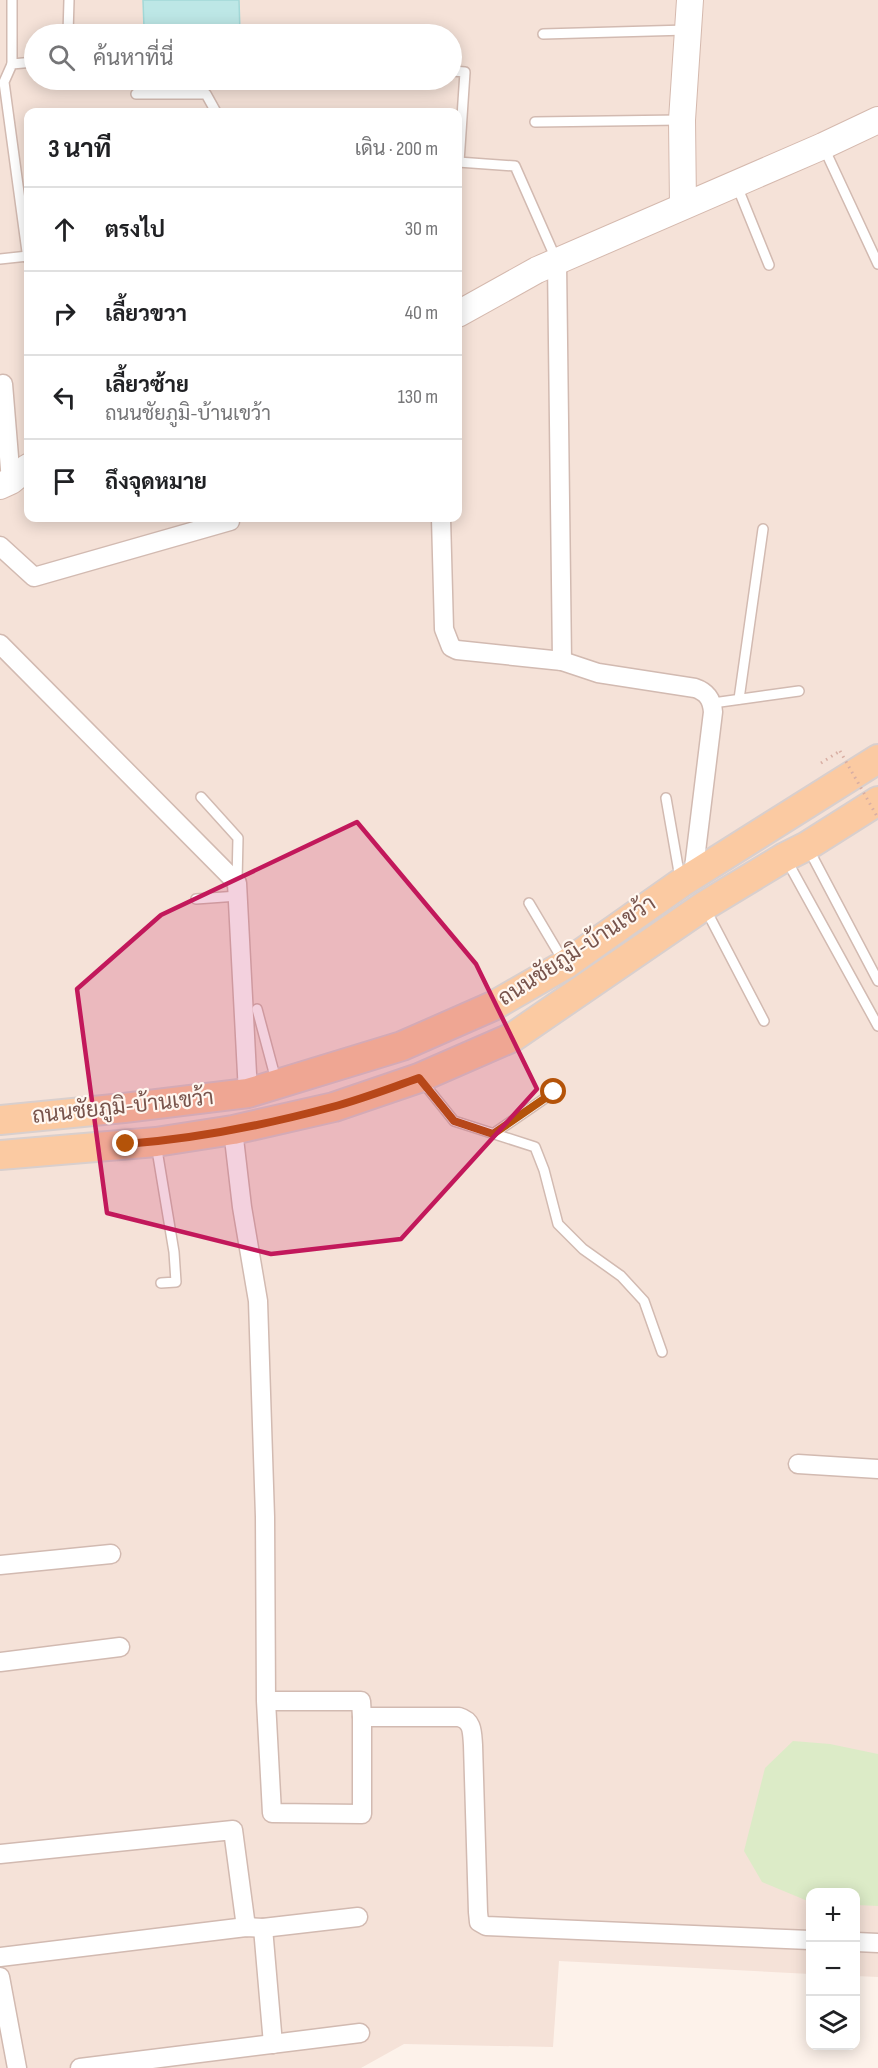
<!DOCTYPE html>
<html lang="th">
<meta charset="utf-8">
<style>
body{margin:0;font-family:"Sofia Sans Condensed",Sarabun,sans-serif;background:#f6f6f6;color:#202124}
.controls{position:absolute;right:18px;bottom:18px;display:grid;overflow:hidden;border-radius:12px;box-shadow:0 3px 15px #0003}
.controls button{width:54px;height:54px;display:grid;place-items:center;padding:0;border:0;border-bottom:2px solid #e0e0e0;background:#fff;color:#202124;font:30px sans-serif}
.stop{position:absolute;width:18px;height:18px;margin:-14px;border:4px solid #b45309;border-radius:50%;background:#fff}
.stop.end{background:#b45309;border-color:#fff;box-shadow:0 2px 6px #0008}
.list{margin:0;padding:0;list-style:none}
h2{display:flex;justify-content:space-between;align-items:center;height:78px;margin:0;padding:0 24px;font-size:26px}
h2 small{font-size:20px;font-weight:400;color:#757577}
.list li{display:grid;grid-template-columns:39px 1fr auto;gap:18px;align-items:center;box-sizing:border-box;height:84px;padding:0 24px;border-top:2px solid #e0e0e0}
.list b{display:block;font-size:22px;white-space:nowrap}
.list p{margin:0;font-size:20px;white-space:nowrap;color:#757577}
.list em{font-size:20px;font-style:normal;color:#757577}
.icon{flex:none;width:33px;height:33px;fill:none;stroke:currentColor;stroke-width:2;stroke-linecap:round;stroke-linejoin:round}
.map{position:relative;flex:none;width:878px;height:2068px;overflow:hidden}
.search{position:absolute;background:#fff;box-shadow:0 3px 15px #0003;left:24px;top:24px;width:438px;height:66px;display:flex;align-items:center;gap:15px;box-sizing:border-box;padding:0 21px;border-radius:33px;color:#757577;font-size:22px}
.panel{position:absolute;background:#fff;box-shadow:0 3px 15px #0003;left:24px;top:108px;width:438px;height:414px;border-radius:12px}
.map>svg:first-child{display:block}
.residential{fill:#f5e2d8;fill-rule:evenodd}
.green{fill:#dcebc7}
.water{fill:#bde7e6;stroke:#a3d9d8;stroke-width:1.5}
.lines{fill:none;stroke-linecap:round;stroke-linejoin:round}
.lane-casing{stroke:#d2bab1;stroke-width:12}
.street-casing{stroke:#d2bab1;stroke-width:21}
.secondary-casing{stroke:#d5b9ae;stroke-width:28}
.primary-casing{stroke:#d9cfcd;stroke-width:32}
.path{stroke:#d8aea3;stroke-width:3;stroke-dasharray:1.5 4.5;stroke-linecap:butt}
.lane{stroke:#fff;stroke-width:9}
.street{stroke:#fff;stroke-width:18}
.secondary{stroke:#fff;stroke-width:26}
.primary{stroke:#fbcaa2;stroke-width:28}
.path-bridge{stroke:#d8aea3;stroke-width:3;stroke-dasharray:1.5 4.5;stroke-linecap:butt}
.route{stroke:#b45309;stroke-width:8}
.marked{fill:#c2185b;fill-opacity:0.2;stroke:#c2185b;stroke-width:4.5;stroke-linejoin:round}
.labels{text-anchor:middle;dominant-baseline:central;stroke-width:4.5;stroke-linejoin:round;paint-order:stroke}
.street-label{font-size:22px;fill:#78544c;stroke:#fff7f0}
</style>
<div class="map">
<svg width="878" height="2068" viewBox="0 0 878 2068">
<rect width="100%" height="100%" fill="#fdf2ea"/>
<path class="residential" d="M0,0H878V1977L856,1976V1892H810V1974L559,1961L553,2047L404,2044L361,2068H0ZM34,34H452V80H34ZM28,112H458V518H28Z"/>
<polygon class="green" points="793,1741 830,1744 878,1754 878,1906 856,1905 856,1892 810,1892 810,1902 762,1882 744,1851 765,1768"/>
<polygon class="water" points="143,0 239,0 240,33 144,28"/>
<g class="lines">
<g class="lane-casing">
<g id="lane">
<polyline points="12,0 12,64"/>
<polyline points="68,34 69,0"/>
<polyline points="543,34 687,30"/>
<polyline points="452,71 465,72 459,162"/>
<polyline points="136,94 206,94 216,112"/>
<polyline points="535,122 680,120"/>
<polyline points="824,148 878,264"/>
<polyline points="458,162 515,166 556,259"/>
<polyline points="737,186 769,265"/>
<polyline points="0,259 28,256"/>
<polyline points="28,259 4,82 12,64 34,62"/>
<polyline points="739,699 763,529"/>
<polyline points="713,703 799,691"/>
<polyline points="201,797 238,838 237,881"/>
<polyline points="666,798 680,878"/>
<polyline points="808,848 878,981"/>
<polyline points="786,859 878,1026"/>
<polyline points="196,899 238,896"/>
<polyline points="529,903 564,962"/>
<polyline points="705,908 764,1021"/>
<polyline points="257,1009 276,1080"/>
<polyline points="421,1080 454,1121 535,1147 544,1170 558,1224 583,1249 621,1276 644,1301 662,1352"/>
<polyline points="493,1134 554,1092"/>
<polyline points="156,1144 174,1252 176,1282 161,1283"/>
</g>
</g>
<g class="street-casing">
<g id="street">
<polyline points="557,262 562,661"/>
<polyline points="3,384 11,481"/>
<path d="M441,518L444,629L451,647L457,650L562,661L598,673L695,688C707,692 712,699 713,712L693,876"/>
<polyline points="0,546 34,577 230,521 230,518"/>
<polyline points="0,644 237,883 248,1093"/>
<polyline points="233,1130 242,1207 258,1301 265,1517 266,1701 272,1813 362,1814 362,1717 361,1701 266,1701"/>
<polyline points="798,1464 878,1469"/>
<polyline points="0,1565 111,1554"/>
<polyline points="0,1662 120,1647"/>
<path d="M362,1717H459C473,1721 472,1732 473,1745L478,1912L479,1922L486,1926L810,1940"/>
<polyline points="0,1854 233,1830 246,1927"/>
<polyline points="263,1928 273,2044"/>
<polyline points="856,1942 878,1943"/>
<polyline points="0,1957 246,1927 263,1928 358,1917"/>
<polyline points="0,1977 17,2068"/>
<polyline points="80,2068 360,2033"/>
</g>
</g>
<g class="secondary-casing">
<g id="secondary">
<polyline points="683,205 682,120 690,0"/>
<polyline points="458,314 537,270 823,146 878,120"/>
<polyline points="0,486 11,481 28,467"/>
</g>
</g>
<g class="primary-casing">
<g id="primary">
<polyline points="0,1120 124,1108 248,1093 402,1046 493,1006 566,964 681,883 878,759"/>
<polyline points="0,1155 156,1142 233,1130 334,1107 419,1078 513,1037 704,906 785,857 807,846 878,801"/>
</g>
</g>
<polyline class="path" points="821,763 840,751"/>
<use href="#lane" class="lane"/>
<use href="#street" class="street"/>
<use href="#secondary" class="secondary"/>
<use href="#primary" class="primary"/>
<polyline class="path-bridge" points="840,751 878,818"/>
</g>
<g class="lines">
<path class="route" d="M126,1144C195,1139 265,1125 332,1107C362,1099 390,1088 419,1078L454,1121L493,1134L554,1092"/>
</g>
<path class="marked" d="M357,822L476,964L537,1089L401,1239L271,1254L107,1213L77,989L161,915Z"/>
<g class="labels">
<g class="street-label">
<text transform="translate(577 951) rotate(-33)">ถนนชัยภูมิ-บ้านเขว้า</text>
<text transform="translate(123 1107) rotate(-6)">ถนนชัยภูมิ-บ้านเขว้า</text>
</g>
</g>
</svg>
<div class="controls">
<button>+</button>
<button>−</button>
<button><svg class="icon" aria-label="layers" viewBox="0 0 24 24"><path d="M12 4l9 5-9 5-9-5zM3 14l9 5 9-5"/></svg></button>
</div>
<div class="stop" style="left:554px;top:1092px"></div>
<div class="stop end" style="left:126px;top:1144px"></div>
<div class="search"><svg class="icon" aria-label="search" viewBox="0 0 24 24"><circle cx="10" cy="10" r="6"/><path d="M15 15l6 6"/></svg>ค้นหาที่นี่</div>
<section class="panel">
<h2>3 นาที<small>เดิน · 200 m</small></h2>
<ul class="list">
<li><svg class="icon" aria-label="ahead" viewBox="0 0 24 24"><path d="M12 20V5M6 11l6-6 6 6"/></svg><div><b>ตรงไป</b></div><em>30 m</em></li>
<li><svg class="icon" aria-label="right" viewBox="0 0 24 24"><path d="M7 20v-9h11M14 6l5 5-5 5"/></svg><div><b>เลี้ยวขวา</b></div><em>40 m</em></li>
<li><svg class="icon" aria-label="left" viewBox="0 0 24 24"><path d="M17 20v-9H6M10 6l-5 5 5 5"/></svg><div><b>เลี้ยวซ้าย</b><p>ถนนชัยภูมิ-บ้านเขว้า</p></div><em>130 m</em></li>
<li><svg class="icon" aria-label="arrive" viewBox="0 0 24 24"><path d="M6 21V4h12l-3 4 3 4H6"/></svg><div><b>ถึงจุดหมาย</b></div></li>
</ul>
</section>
</div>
